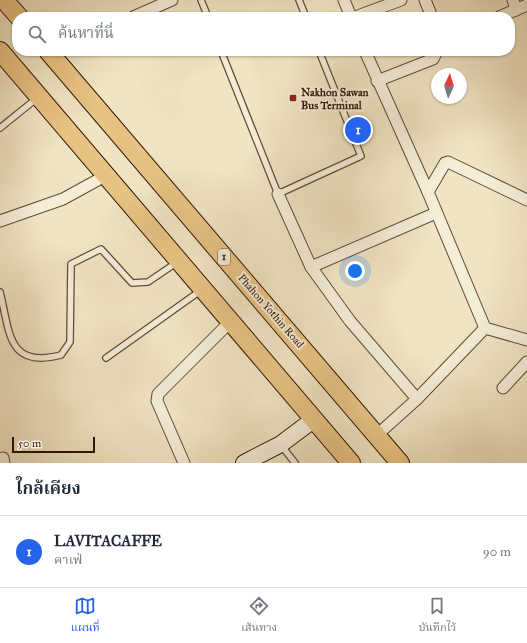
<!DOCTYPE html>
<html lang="th">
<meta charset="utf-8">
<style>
body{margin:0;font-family:"IM FELL Great Primer","Noto Serif Thai",serif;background:#f2f2f3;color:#1f2937}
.compass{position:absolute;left:431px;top:68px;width:36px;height:36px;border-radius:50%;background:#fff;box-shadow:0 1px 3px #0004;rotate:4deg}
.scale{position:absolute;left:12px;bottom:10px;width:83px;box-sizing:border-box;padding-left:4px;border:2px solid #301807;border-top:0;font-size:11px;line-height:14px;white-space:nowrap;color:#301807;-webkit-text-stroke:3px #f5edd8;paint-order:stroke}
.you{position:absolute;left:355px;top:271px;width:14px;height:14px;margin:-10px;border:3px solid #fff;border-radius:50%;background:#1a73e8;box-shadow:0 0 0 6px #1a73e833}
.badge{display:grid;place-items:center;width:26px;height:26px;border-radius:50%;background:#2563eb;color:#fff;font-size:13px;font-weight:700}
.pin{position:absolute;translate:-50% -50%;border:2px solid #fff;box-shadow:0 1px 4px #0006}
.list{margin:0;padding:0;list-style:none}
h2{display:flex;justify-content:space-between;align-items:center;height:52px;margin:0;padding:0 16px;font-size:17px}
h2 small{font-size:13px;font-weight:400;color:#747a83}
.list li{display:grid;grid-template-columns:26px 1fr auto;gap:12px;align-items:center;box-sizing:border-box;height:72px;padding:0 16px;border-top:1px solid #e0e1e3}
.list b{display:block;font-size:15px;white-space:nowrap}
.list p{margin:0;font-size:13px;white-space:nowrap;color:#747a83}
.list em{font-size:13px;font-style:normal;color:#747a83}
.icon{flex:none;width:22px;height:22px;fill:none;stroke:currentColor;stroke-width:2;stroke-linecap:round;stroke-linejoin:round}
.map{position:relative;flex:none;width:527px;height:463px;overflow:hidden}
.search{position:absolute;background:#fff;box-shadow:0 1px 3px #0004;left:12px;right:12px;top:12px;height:44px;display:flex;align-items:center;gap:10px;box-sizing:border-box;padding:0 14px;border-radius:16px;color:#747a83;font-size:15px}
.sheet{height:124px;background:#fff}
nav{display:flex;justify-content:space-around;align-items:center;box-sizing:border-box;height:56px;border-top:1px solid #e0e1e3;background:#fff;font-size:11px;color:#747a83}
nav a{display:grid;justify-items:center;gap:2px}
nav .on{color:#2563eb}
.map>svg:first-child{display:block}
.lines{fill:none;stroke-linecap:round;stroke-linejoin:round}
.lane-casing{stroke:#604b36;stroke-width:8}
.street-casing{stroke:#604b36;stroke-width:13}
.secondary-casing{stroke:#301807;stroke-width:18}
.primary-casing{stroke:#301807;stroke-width:20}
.lane{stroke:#f5edd8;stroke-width:5.5}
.street{stroke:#f5edd8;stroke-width:11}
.secondary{stroke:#f5edd8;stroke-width:16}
.primary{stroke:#e8c282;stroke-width:18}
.poi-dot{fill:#8f2418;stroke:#f5edd8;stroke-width:1.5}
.labels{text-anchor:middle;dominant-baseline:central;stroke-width:4;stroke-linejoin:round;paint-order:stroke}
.shield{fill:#f5edd8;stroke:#6b5846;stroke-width:1}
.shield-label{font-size:10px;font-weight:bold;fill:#301807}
.poi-label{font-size:11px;font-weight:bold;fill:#301807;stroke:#f5edd8;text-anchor:start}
.street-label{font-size:11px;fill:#301807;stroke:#f5edd8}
</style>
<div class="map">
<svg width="527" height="463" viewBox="0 0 527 463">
<rect width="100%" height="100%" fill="#f0e4c3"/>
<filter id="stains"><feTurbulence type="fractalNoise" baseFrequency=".005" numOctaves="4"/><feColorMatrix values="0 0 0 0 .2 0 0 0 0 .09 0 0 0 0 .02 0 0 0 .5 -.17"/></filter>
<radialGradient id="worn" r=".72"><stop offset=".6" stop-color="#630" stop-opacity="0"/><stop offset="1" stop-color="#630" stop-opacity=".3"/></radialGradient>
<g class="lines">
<g class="lane-casing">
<g id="lane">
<polyline points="201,0 208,17"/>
<polyline points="299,0 306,17"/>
<polyline points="221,51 278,194 361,156 319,51"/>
<polyline points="0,128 36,99"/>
<path d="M0,292C10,332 7,369 61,355L70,342L71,264L101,249L132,283L148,282L176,263"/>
<polyline points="106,358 200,291"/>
<polyline points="281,445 295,463"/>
</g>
</g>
<g class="street-casing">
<g id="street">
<polyline points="344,0 351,17"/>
<polyline points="425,0 432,17"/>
<polyline points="513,0 516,10"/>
<polyline points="133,17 172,0"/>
<polyline points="355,17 401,0"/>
<polyline points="499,17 527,5"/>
<polyline points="365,51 428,192 485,328 417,399 377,435"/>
<polyline points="377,81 433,59 437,51"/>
<polyline points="428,192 445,163 448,162 527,200"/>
<polyline points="278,194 311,267 350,321 417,399"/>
<polyline points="0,221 63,199 105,176"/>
<polyline points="311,267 436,213"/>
<polyline points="485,328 527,340"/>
<polyline points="503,388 527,362"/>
<polyline points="3,458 4,463"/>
<polyline points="184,463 157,401 158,394 230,322"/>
</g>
</g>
<g class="secondary-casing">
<polyline id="secondary" points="244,463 281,444 313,420"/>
</g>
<g class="primary-casing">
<g id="primary">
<polyline points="4,0 19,17"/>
<polyline points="0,51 351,463"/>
<polyline points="48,51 400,463"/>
</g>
</g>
<use href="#lane" class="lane"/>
<use href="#street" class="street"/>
<use href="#secondary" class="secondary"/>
<use href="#primary" class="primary"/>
</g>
<rect class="poi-dot" x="289" y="94" width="8" height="8" rx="2"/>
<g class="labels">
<rect class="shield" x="218" y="249" width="12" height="16" rx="3"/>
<g class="shield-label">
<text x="224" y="257">1</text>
</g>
<g class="poi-label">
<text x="301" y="92">Nakhon Sawan<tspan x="301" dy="13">Bus Terminal</tspan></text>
</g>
<g class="street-label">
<text transform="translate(271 311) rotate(49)">Phahon Yothin Road</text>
</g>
</g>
<rect width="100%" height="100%" filter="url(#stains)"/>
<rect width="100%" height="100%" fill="url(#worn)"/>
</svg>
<svg class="compass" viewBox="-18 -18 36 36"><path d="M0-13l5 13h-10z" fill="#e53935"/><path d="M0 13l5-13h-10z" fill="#747a83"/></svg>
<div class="scale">50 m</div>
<div class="you"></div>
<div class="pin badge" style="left:358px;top:130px">1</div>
<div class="search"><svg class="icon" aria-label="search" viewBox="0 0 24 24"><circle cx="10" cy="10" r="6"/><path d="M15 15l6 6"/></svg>ค้นหาที่นี่</div>
</div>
<section class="sheet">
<h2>ใกล้เคียง<small></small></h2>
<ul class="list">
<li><span class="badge">1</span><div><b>LAVITACAFFE</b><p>คาเฟ่</p></div><em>90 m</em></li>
</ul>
</section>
<nav>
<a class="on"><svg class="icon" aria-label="map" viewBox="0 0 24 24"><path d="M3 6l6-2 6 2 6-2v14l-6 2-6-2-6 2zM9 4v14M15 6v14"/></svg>แผนที่</a>
<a><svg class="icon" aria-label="directions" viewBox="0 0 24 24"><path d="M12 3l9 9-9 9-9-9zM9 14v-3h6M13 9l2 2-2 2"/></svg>เส้นทาง</a>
<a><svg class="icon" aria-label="saved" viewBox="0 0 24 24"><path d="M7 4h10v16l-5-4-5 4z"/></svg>บันทึกไว้</a>
</nav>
